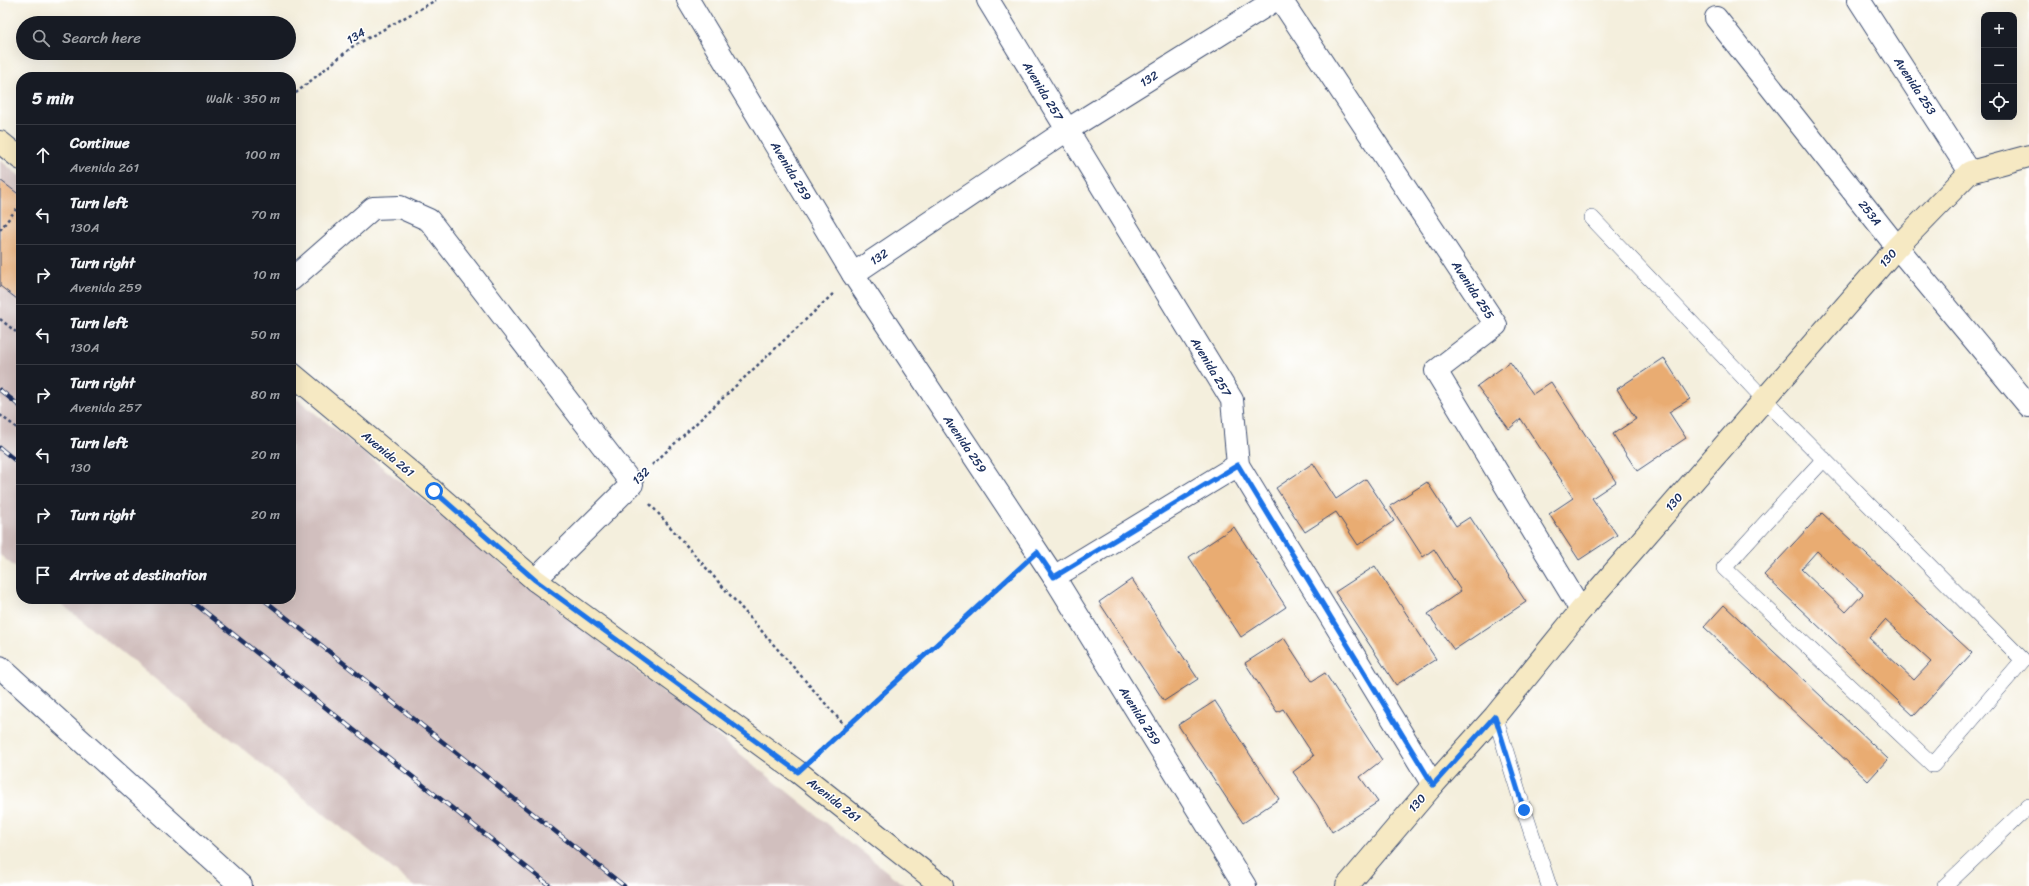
<!DOCTYPE html>
<meta charset="utf-8">
<style>
body{margin:0;font-family:Sriracha,sans-serif;background:#242831;color:#f1f3f6}
.controls{position:absolute;right:12px;top:12px;display:grid;overflow:hidden;border-radius:8px;box-shadow:0 4px 16px #0002}
.controls button{width:36px;height:36px;display:grid;place-items:center;padding:0;border:0;border-bottom:1px solid #363941;background:#171b24;color:#f1f3f6;font:20px sans-serif}
.stop{position:absolute;width:12px;height:12px;margin:-9px;border:3px solid #1a73e8;border-radius:50%;background:#fff}
.stop.end{background:#1a73e8;border-color:#fff;box-shadow:0 1px 4px #0008}
.list{margin:0;padding:0;list-style:none}
h2{display:flex;justify-content:space-between;align-items:center;height:52px;margin:0;padding:0 16px;font-size:17px}
h2 small{font-size:13px;font-weight:400;color:#9ea1a6}
.list li{display:grid;grid-template-columns:26px 1fr auto;gap:12px;align-items:center;box-sizing:border-box;height:60px;padding:0 16px;border-top:1px solid #363941}
.list b{display:block;font-size:15px;white-space:nowrap}
.list p{margin:0;font-size:13px;white-space:nowrap;color:#9ea1a6}
.list em{font-size:13px;font-style:normal;color:#9ea1a6}
.icon{flex:none;width:22px;height:22px;fill:none;stroke:currentColor;stroke-width:2;stroke-linecap:round;stroke-linejoin:round}
.map{position:relative;flex:none;width:2029px;height:886px;overflow:hidden}
.search{position:absolute;background:#171b24;box-shadow:0 4px 16px #0002;left:16px;top:16px;width:280px;height:44px;display:flex;align-items:center;gap:10px;box-sizing:border-box;padding:0 14px;border-radius:22px;color:#9ea1a6;font-size:15px}
.panel{position:absolute;background:#171b24;box-shadow:0 4px 16px #0002;left:16px;top:72px;width:280px;height:532px;border-radius:16px}
.map>svg:first-child{display:block}
.industrial{fill:#d1bfbe}
.building{fill:#e9ac72;fill-rule:evenodd}
.lines{fill:none;stroke-linecap:round;stroke-linejoin:round}
.lane-casing{stroke:#3c4c71;stroke-width:16}
.street-casing{stroke:#3c4c71;stroke-width:24}
.secondary-casing{stroke:#3c4c71;stroke-width:24}
.path{stroke:#3c4c71;stroke-width:2.5;stroke-dasharray:3 3;stroke-linecap:butt}
.lane{stroke:#fff;stroke-width:15}
.street{stroke:#fff;stroke-width:22}
.secondary{stroke:#f6e9c3;stroke-width:22}
.rail-casing{stroke:#1b2f5e;stroke-width:4.5}
.rail{stroke:#fff;stroke-width:3;stroke-dasharray:9;stroke-linecap:butt}
.route{stroke:#1a73e8;stroke-width:5}
.labels{text-anchor:middle;dominant-baseline:central;stroke-width:3;stroke-linejoin:round;paint-order:stroke}
.street-label{font-size:12px;fill:#1b2f5e;stroke:#fff}
</style>
<div class="map">
<svg width="2029" height="886" viewBox="0 0 2029 886">
<rect width="100%" height="100%" fill="#fff"/>
<filter id="ink" filterUnits="userSpaceOnUse"><feTurbulence type="fractalNoise" baseFrequency=".025" numOctaves="2"/><feDisplacementMap in="SourceGraphic" scale="8" xChannelSelector="R" yChannelSelector="G"/><feConvolveMatrix kernelMatrix="1 2 1 2 8 2 1 2 1" color-interpolation-filters="sRGB"/></filter>
<filter id="wash" filterUnits="userSpaceOnUse"><feTurbulence type="fractalNoise" baseFrequency=".012" numOctaves="4" result="noise"/><feDisplacementMap in="SourceGraphic" scale="16" xChannelSelector="R" yChannelSelector="G"/><feGaussianBlur stdDeviation="0.9" result="paint"/><feColorMatrix in="noise" values="0 0 0 0 0 0 0 0 0 0 0 0 0 0 0 0 0 1.4 0 .05"/><feComposite in="paint" operator="in"/></filter>
<g filter="url(#wash)">
<rect width="100%" height="100%" fill="#f4efdd"/>
<g class="industrial">
<polygon points="0,160 21,177 21,572 0,555"/>
<polygon points="291,394 905,886 414,886 55,599 291,599"/>
</g>
<g id="blocks">
<g class="building">
<polygon points="0,180 21,196 21,302 0,286"/>
<polygon points="1664,358 1690,399 1669,412 1686,438 1637,471 1613,434 1636,419 1617,389"/>
<polygon points="1510,362 1533,394 1551,382 1616,482 1592,498 1617,535 1579,560 1549,514 1573,498 1521,419 1509,429 1477,386"/>
<polygon points="1313,463 1336,499 1366,479 1394,521 1358,545 1336,512 1305,532 1276,488"/>
<polygon points="1427,482 1456,526 1470,517 1526,602 1454,650 1428,614 1461,591 1434,549 1423,557 1390,506"/>
<path d="M1822,513L1972,653L1914,716L1764,575ZM1817,551L1863,594L1846,612L1801,569ZM1885,620L1931,662L1914,680L1869,638Z"/>
<polygon points="1234,527 1286,607 1241,637 1189,557"/>
<polygon points="1375,566 1436,659 1396,685 1335,592"/>
<polygon points="1132,579 1198,679 1164,701 1099,602"/>
<polygon points="1724,605 1888,759 1868,781 1704,627"/>
<polygon points="1284,638 1312,681 1325,673 1382,760 1360,777 1378,802 1332,832 1317,805 1293,772 1314,756 1283,709 1277,712 1245,663"/>
<polygon points="1215,701 1279,799 1243,823 1178,725"/>
</g>
</g>
</g>
<g filter="url(#ink)">
<use href="#blocks" fill-opacity="0" stroke="#3c4c71" stroke-width="1"/>
<g class="lines">
<g class="lane-casing">
<g id="lane">
<polyline points="1592,218 1764,399 2023,660 1933,765 1724,568 1824,459"/>
<polyline points="1495,716 1524,810 1549,886"/>
<polyline points="1945,886 2029,806"/>
</g>
</g>
<g class="street-casing">
<g id="street">
<polyline points="688,0 853,274 1054,577 1245,886"/>
<polyline points="988,0 1232,400 1238,465 1433,785"/>
<polyline points="1281,0 1496,325 1436,371 1581,610"/>
<polyline points="1859,0 1970,172"/>
<polyline points="1716,18 1897,247 2029,406"/>
<polyline points="853,274 1067,130 1275,0"/>
<polyline points="291,280 373,208 400,207 429,220 632,484 535,580"/>
<polyline points="1054,577 1238,465"/>
<polyline points="0,667 241,886"/>
</g>
</g>
<g class="secondary-casing">
<g id="secondary">
<polyline points="0,142 21,159"/>
<polyline points="291,373 433,491 535,580 798,772 942,886"/>
<polyline points="1347,886 1433,785 1495,716 1581,610 1897,247 1970,172 2029,156"/>
</g>
</g>
<g class="path">
<polyline points="291,97 352,47 436,0"/>
<polyline points="0,230 21,203"/>
<polyline points="0,319 16,332"/>
<polyline points="0,415 21,431"/>
<polyline points="652,465 834,293"/>
<polyline points="650,504 846,727"/>
<polyline points="818,753 1018,570"/>
</g>
<use href="#lane" class="lane"/>
<use href="#street" class="street"/>
<use href="#secondary" class="secondary"/>
<g class="rail-casing">
<g id="rail">
<polyline points="0,390 21,407"/>
<polyline points="0,448 21,465"/>
<polyline points="189,599 550,886"/>
<polyline points="263,599 624,886"/>
</g>
</g>
<use href="#rail" class="rail"/>
</g>
</g>
<g class="lines" filter="url(#ink)">
<polyline class="route" points="434,491 535,580 798,772 1037,552 1054,577 1238,465 1433,785 1495,716 1524,810"/>
</g>
<g class="labels">
<g class="street-label">
<text transform="translate(356 36) rotate(-31)">134</text>
<text transform="translate(1149 79) rotate(-32)">132</text>
<text transform="translate(1915 86) rotate(57)">Avenida 253</text>
<text transform="translate(1043 91) rotate(59)">Avenida 257</text>
<text transform="translate(791 171) rotate(59)">Avenida 259</text>
<text transform="translate(1870 213) rotate(52)">253A</text>
<text transform="translate(879 257) rotate(-34)">132</text>
<text transform="translate(1888 258) rotate(-49)">130</text>
<text transform="translate(1473 290) rotate(57)">Avenida 255</text>
<text transform="translate(1211 367) rotate(59)">Avenida 257</text>
<text transform="translate(965 444) rotate(56)">Avenida 259</text>
<text transform="translate(388 454) rotate(40)">Avenida 261</text>
<text transform="translate(641 476) rotate(-44)">132</text>
<text transform="translate(1674 502) rotate(-49)">130</text>
<text transform="translate(1140 716) rotate(58)">Avenida 259</text>
<text transform="translate(834 800) rotate(38)">Avenida 261</text>
<text transform="translate(1417 803) rotate(-49)">130</text>
</g>
</g>
</svg>
<div class="controls">
<button>+</button>
<button>−</button>
<button><svg class="icon" aria-label="locate" viewBox="0 0 24 24"><circle cx="12" cy="12" r="6"/><path d="M12 2v4M12 18v4M2 12h4M18 12h4"/></svg></button>
</div>
<div class="stop" style="left:434px;top:491px"></div>
<div class="stop end" style="left:1524px;top:810px"></div>
<div class="search"><svg class="icon" aria-label="search" viewBox="0 0 24 24"><circle cx="10" cy="10" r="6"/><path d="M15 15l6 6"/></svg>Search here</div>
<section class="panel">
<h2>5 min<small>Walk · 350 m</small></h2>
<ul class="list">
<li><svg class="icon" aria-label="ahead" viewBox="0 0 24 24"><path d="M12 20V5M6 11l6-6 6 6"/></svg><div><b>Continue</b><p>Avenida 261</p></div><em>100 m</em></li>
<li><svg class="icon" aria-label="left" viewBox="0 0 24 24"><path d="M17 20v-9H6M10 6l-5 5 5 5"/></svg><div><b>Turn left</b><p>130A</p></div><em>70 m</em></li>
<li><svg class="icon" aria-label="right" viewBox="0 0 24 24"><path d="M7 20v-9h11M14 6l5 5-5 5"/></svg><div><b>Turn right</b><p>Avenida 259</p></div><em>10 m</em></li>
<li><svg class="icon" aria-label="left" viewBox="0 0 24 24"><path d="M17 20v-9H6M10 6l-5 5 5 5"/></svg><div><b>Turn left</b><p>130A</p></div><em>50 m</em></li>
<li><svg class="icon" aria-label="right" viewBox="0 0 24 24"><path d="M7 20v-9h11M14 6l5 5-5 5"/></svg><div><b>Turn right</b><p>Avenida 257</p></div><em>80 m</em></li>
<li><svg class="icon" aria-label="left" viewBox="0 0 24 24"><path d="M17 20v-9H6M10 6l-5 5 5 5"/></svg><div><b>Turn left</b><p>130</p></div><em>20 m</em></li>
<li><svg class="icon" aria-label="right" viewBox="0 0 24 24"><path d="M7 20v-9h11M14 6l5 5-5 5"/></svg><div><b>Turn right</b></div><em>20 m</em></li>
<li><svg class="icon" aria-label="arrive" viewBox="0 0 24 24"><path d="M6 21V4h12l-3 4 3 4H6"/></svg><div><b>Arrive at destination</b></div></li>
</ul>
</section>
</div>
